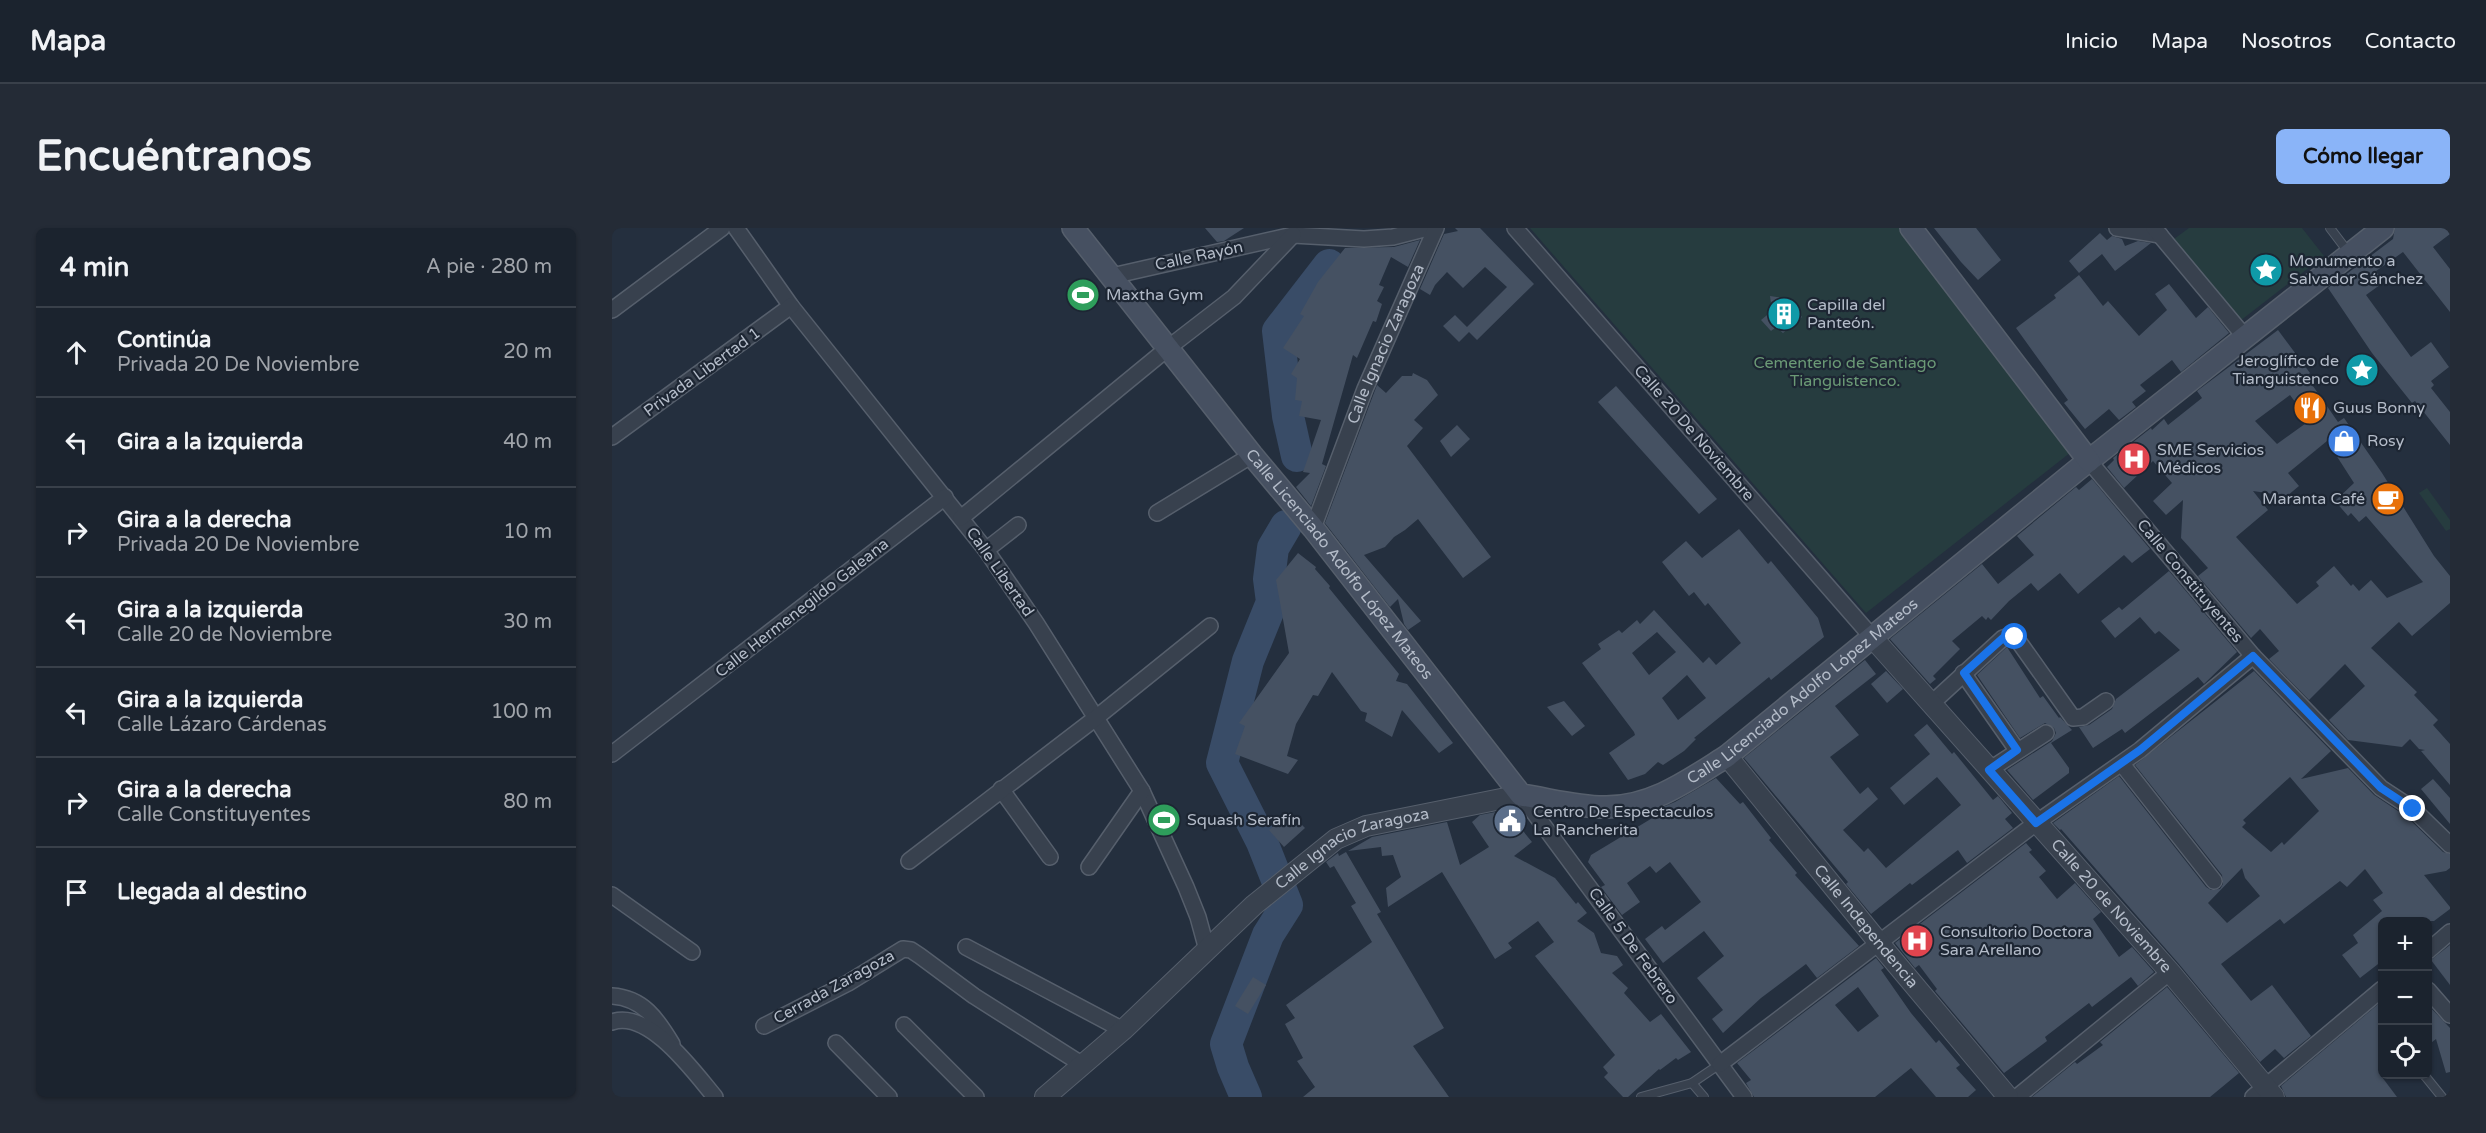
<!DOCTYPE html>
<html lang="es">
<meta charset="utf-8">
<style>
body{margin:0;font-family:"Varela Round",sans-serif;background:#242b36;color:#f1f3f6}
.controls{position:absolute;right:18px;bottom:18px;display:grid;overflow:hidden;border-radius:9px;box-shadow:0 2px 4px #0004}
.controls button{width:54px;height:54px;display:grid;place-items:center;padding:0;border:0;border-bottom:2px solid #39404a;background:#1b232e;color:#f1f3f6;font:30px sans-serif}
.stop{position:absolute;width:18px;height:18px;margin:-14px;border:4px solid #1a73e8;border-radius:50%;background:#fff}
.stop.end{background:#1a73e8;border-color:#fff;box-shadow:0 2px 6px #0008}
.list{margin:0;padding:0;list-style:none}
h2{display:flex;justify-content:space-between;align-items:center;height:78px;margin:0;padding:0 24px;font-size:26px}
h2 small{font-size:20px;font-weight:400;color:#a0a4aa}
.list li{display:grid;grid-template-columns:39px 1fr auto;gap:18px;align-items:center;box-sizing:border-box;height:90px;padding:0 24px;border-top:2px solid #39404a}
.list b{display:block;font-size:22px;white-space:nowrap}
.list p{margin:0;font-size:20px;white-space:nowrap;color:#a0a4aa}
.list em{font-size:20px;font-style:normal;color:#a0a4aa}
.icon{flex:none;width:33px;height:33px;fill:none;stroke:currentColor;stroke-width:2;stroke-linecap:round;stroke-linejoin:round}
.map{position:relative;flex:none;width:1838px;height:869px;overflow:hidden;border-radius:9px}
header{display:flex;align-items:center;gap:36px;box-sizing:border-box;height:84px;padding:0 30px;background:#1b232e;border-bottom:2px solid #39404a}
header strong{font-size:28px}
nav{display:flex;gap:33px;margin-inline-start:auto;font-size:21px}
.intro{display:flex;align-items:center;justify-content:space-between;box-sizing:border-box;height:144px;padding:0 36px}
h1{margin:0;font-size:42px}
.button{padding:15px 27px;border-radius:9px;background:#8ab4f8;color:#111;font-size:21px;font-weight:700}
main{display:flex;gap:36px;padding:0 36px}
aside{flex:1;background:#1b232e;border-radius:9px;box-shadow:0 2px 4px #0004}
.map>svg:first-child{display:block}
.green{fill:#263c3f}
.lines{fill:none;stroke-linecap:round;stroke-linejoin:round}
.river{stroke:#394c67;stroke-width:32}
.building{fill:#455162;fill-rule:evenodd}
.service-casing{stroke:#565f6c;stroke-width:10}
.minor-casing{stroke:#565f6c;stroke-width:18}
.tertiary-casing{stroke:#565f6c;stroke-width:22}
.secondary-casing{stroke:#565f6c;stroke-width:24}
.service{stroke:#38414e;stroke-width:8}
.minor{stroke:#38414e;stroke-width:15}
.tertiary{stroke:#38414e;stroke-width:20}
.secondary{stroke:#465061;stroke-width:21}
.route{stroke:#1a73e8;stroke-width:8}
.labels{text-anchor:middle;dominant-baseline:central;stroke-width:4.5;stroke-linejoin:round;paint-order:stroke}
.street-label{font-size:16px;fill:#b4bcc9;stroke:#1d2633}
.poi-label{font-size:16px;fill:#b4bcc9;stroke:#1d2633;text-anchor:start}
.park-label{font-size:16px;fill:#6b9a76;stroke:#1d2633}
</style>
<header>
<strong>Mapa</strong>
<nav><a>Inicio</a><a>Mapa</a><a>Nosotros</a><a>Contacto</a></nav>
</header>
<div class="intro"><h1>Encuéntranos</h1><a class="button">Cómo llegar</a></div>
<main>
<aside>
<h2>4 min<small>A pie · 280 m</small></h2>
<ul class="list">
<li><svg class="icon" aria-label="ahead" viewBox="0 0 24 24"><path d="M12 20V5M6 11l6-6 6 6"/></svg><div><b>Continúa</b><p>Privada 20 De Noviembre</p></div><em>20 m</em></li>
<li><svg class="icon" aria-label="left" viewBox="0 0 24 24"><path d="M17 20v-9H6M10 6l-5 5 5 5"/></svg><div><b>Gira a la izquierda</b></div><em>40 m</em></li>
<li><svg class="icon" aria-label="right" viewBox="0 0 24 24"><path d="M7 20v-9h11M14 6l5 5-5 5"/></svg><div><b>Gira a la derecha</b><p>Privada 20 De Noviembre</p></div><em>10 m</em></li>
<li><svg class="icon" aria-label="left" viewBox="0 0 24 24"><path d="M17 20v-9H6M10 6l-5 5 5 5"/></svg><div><b>Gira a la izquierda</b><p>Calle 20 de Noviembre</p></div><em>30 m</em></li>
<li><svg class="icon" aria-label="left" viewBox="0 0 24 24"><path d="M17 20v-9H6M10 6l-5 5 5 5"/></svg><div><b>Gira a la izquierda</b><p>Calle Lázaro Cárdenas</p></div><em>100 m</em></li>
<li><svg class="icon" aria-label="right" viewBox="0 0 24 24"><path d="M7 20v-9h11M14 6l5 5-5 5"/></svg><div><b>Gira a la derecha</b><p>Calle Constituyentes</p></div><em>80 m</em></li>
<li><svg class="icon" aria-label="arrive" viewBox="0 0 24 24"><path d="M6 21V4h12l-3 4 3 4H6"/></svg><div><b>Llegada al destino</b></div></li>
</ul>
</aside>
<div class="map">
<svg width="1838" height="869" viewBox="0 0 1838 869">
<rect width="100%" height="100%" fill="#242f3e"/>
<g class="green">
<polygon points="918,0 1302,0 1468,217 1254,385"/>
<polygon points="1577,0 1690,0 1712,28 1628,93 1562,11"/>
<polygon points="1815,260 1838,292 1838,301 1834,303 1807,265"/>
</g>
<g class="lines">
<g class="river">
<polyline points="685,228 676,188 666,103 717,37"/>
<polyline points="634,869 621,839 614,816 656,707 675,677 650,614 610,535 636,433 660,374 657,351 661,320 674,298"/>
</g>
</g>
<g class="building">
<polygon points="593,0 632,0 612,13 605,14"/>
<polygon points="843,0 868,0 922,56 865,112 857,104 847,114 831,98 843,87 855,99 895,59 873,39 851,60 835,44 823,57 818,67 808,61 832,6 846,3"/>
<polygon points="1322,0 1364,0 1389,32 1366,52 1349,34"/>
<polygon points="1783,0 1838,0 1838,6 1821,19 1838,41 1838,84 1791,24 1764,43 1772,54 1754,67 1799,129 1819,114 1837,139 1819,153 1822,157 1819,160 1838,184 1838,217 1803,173 1800,175 1760,125 1716,60 1781,11"/>
<polygon points="1488,5 1495,12 1500,8 1510,11 1513,18 1526,13 1539,15 1503,43 1490,26 1467,45 1457,33"/>
<polygon points="808,12 796,39 779,29 767,57 772,59 765,73 770,76 764,94 761,93 745,130 741,127 710,236 714,238 699,278 684,259 698,245 691,244 709,192 687,188 690,173 683,172 685,150 679,146 688,131 671,120 692,88 688,86 706,54 733,20 782,19"/>
<polygon points="1467,47 1491,78 1496,73 1527,108 1555,82 1543,66 1557,56 1584,90 1596,79 1617,105 1569,144 1560,132 1528,157 1534,163 1520,174 1524,179 1507,192 1497,181 1473,201 1452,175 1456,172 1404,100 1444,70 1442,67"/>
<polygon points="1158,68 1172,70 1190,89 1171,105 1164,99 1159,103 1149,92 1160,83"/>
<path d="M1666,102L1698,145L1694,148L1726,194L1732,190L1770,245L1822,328L1838,348V375L1800,408L1787,394L1759,420L1805,464L1802,467L1826,492L1821,497L1838,516V557L1809,523L1813,522L1807,521L1798,511L1790,519L1736,512L1717,492L1753,458L1733,436L1697,472L1657,431L1667,423L1648,401L1639,410L1586,348L1596,340L1569,310L1571,272L1554,287L1541,273L1560,255L1541,233L1512,260L1495,239L1502,232L1501,230L1539,200L1540,202L1552,191L1556,197L1590,170L1585,163ZM1678,167L1697,193L1665,216L1643,193ZM1715,213L1742,255L1723,273L1736,288L1739,285L1747,294L1754,288L1811,354L1775,370L1759,352L1747,363L1741,356L1739,358L1722,338L1704,354L1707,358L1685,376L1624,309L1656,282L1641,263L1675,268L1687,258L1676,245Z"/>
<polygon points="801,145 815,152 826,167 802,192 811,200 795,218 879,329 851,350 806,291 793,302 782,309 773,319 752,327 809,393 796,402 792,396 786,371 778,379 713,295 765,157 774,165 790,148 800,148"/>
<polygon points="1004,158 1105,271 1087,286 986,174"/>
<polygon points="845,197 858,211 839,229 828,213"/>
<polygon points="1480,251 1538,321 1520,335 1512,327 1466,366 1448,345 1426,363 1419,355 1397,373 1379,392 1376,389 1374,392 1370,388 1340,413 1348,421 1321,448 1324,451 1318,456 1278,411 1370,336 1386,356 1422,327 1405,308 1464,259 1467,262"/>
<path d="M1127,301L1156,336L1159,333L1206,390L1212,409L1159,452L1157,449L1082,510L1084,511L1072,523L1051,537L1046,534L1033,546L1016,552L997,525L1023,507L1022,504L970,435L989,421L986,416L1007,402L1010,405L1025,392L1028,396L1042,382L1091,435L1097,429L1104,437L1129,415L1096,375L1093,378L1082,364L1077,368L1050,334L1074,313L1090,330ZM1045,404L1064,424L1037,447L1020,425ZM1075,447L1094,470L1066,492L1050,470Z"/>
<polygon points="686,325 704,339 703,341 718,358 717,360 787,446 784,453 795,456 841,515 827,525 790,482 780,509 753,493 755,485 749,483 720,444 706,468 701,467 684,496 675,528 686,532 676,546 623,526 633,498 627,495 677,425 664,352"/>
<polygon points="1557,343 1625,424 1592,456 1586,449 1513,505 1510,501 1481,520 1467,499 1477,497 1500,481 1504,471 1568,422 1547,403 1543,406 1528,389 1503,410 1489,393 1507,379 1510,382"/>
<polygon points="1395,419 1428,470 1431,468 1447,490 1448,489 1460,502 1439,515 1457,540 1457,545 1421,572 1395,542 1440,513 1444,505 1442,500 1433,495 1408,510 1365,447"/>
<polygon points="1253,432 1264,446 1223,478 1247,507 1218,529 1248,566 1256,559 1266,571 1231,602 1252,624 1256,620 1274,640 1349,577 1325,549 1292,577 1278,560 1318,526 1302,507 1315,496 1340,526 1342,524 1381,572 1386,568 1400,585 1393,591 1401,600 1355,635 1346,622 1300,657 1298,655 1259,686 1234,656 1236,654 1132,530"/>
<polygon points="1274,443 1291,461 1275,475 1259,456"/>
<path d="M1642,443L1719,523L1689,551L1736,540L1762,567L1795,589L1831,624L1838,626V640L1834,643L1812,647L1838,679V681L1822,693H1770V733L1748,750L1730,727L1746,715L1741,707L1770,683L1761,672L1771,665L1753,641L1735,659L1728,653L1672,696L1668,691L1609,736L1639,773L1660,757L1699,808L1672,830L1663,821L1648,834L1567,736L1449,601L1448,602L1441,595L1507,548L1594,659L1599,662L1608,661L1611,656L1610,647L1523,537ZM1678,549L1707,583L1672,617L1670,614L1659,624L1630,599L1634,595L1631,592ZM1630,640L1633,650L1648,668L1615,695L1596,675Z"/>
<polygon points="952,473 973,498 960,508 935,479"/>
<polygon points="1104,550 1128,576 1131,574 1159,610 1157,612 1185,645 1183,647 1247,718 1205,750 1194,736 1149,770 1111,805 1100,791 1111,782 1085,750 1112,728 1092,703 1051,735 1033,711 1050,698 1053,702 1089,674 1058,634 1044,645 1038,638 1015,655 1028,674 1010,687 989,659 993,657 976,634 979,627 1047,586 1034,589 1041,583 1063,574"/>
<polygon points="1821,551 1838,570 1838,596 1809,561"/>
<polygon points="894,582 920,614 902,628 943,650 964,676 966,674 975,685 965,693 982,705 989,725 1005,728 1011,737 1000,745 1016,760 1012,765 1038,794 1049,786 1079,824 1066,832 1064,830 1048,842 1047,841 1016,869 1011,869 992,849 996,845 991,839 1003,827 923,728 942,714 926,693 896,715 900,720 883,731 830,644 776,679 774,660 789,649 781,627 770,628 769,619 736,623 760,609 835,594 848,637 877,619 860,594 868,587"/>
<polygon points="677,584 693,600 672,619 657,602"/>
<polygon points="1414,615 1420,622 1417,624 1434,643 1427,649 1445,671 1463,655 1489,684 1481,691 1507,729 1520,719 1542,744 1526,758 1519,749 1480,779 1477,775 1433,809 1435,813 1392,845 1323,763 1325,761 1307,737 1303,740 1283,715"/>
<polygon points="734,624 769,684 765,686 832,800 801,818 837,869 691,869 703,859 685,833 691,830 673,796 683,790 674,777 760,714 739,678 744,675 722,638 718,640 714,634 726,625 727,628"/>
<polygon points="1838,717 1838,757 1819,732"/>
<path d="M1264,730L1272,740L1269,742L1299,785L1324,815L1327,812L1348,837L1344,840L1364,862L1356,869H1324L1299,840L1263,869H1142L1134,855L1139,852L1125,835ZM1246,759L1267,788L1246,804L1223,777Z"/>
<polygon points="641,749 654,757 636,786 623,778"/>
<polygon points="1555,759 1627,845 1598,869 1420,869 1463,834 1465,836 1491,817 1488,814"/>
<polygon points="1770,773 1770,849 1785,869 1674,869 1669,858"/>
<polygon points="1815,776 1838,800 1838,844 1834,845 1824,811 1815,818"/>
</g>
<g class="lines">
<g class="service-casing">
<g id="service">
<polyline points="1718,0 1737,25"/>
<polyline points="1813,848 1830,869"/>
<polyline points="1080,855 1092,869"/>
<polyline points="1029,869 1080,855 1108,836"/>
</g>
</g>
<g class="minor-casing">
<g id="minor">
<polyline points="124,0 179,78 374,322 424,395 530,563 574,659 586,689 595,722"/>
<polyline points="903,0 1260,409"/>
<polyline points="1505,0 1548,7"/>
<polyline points="1542,0 1633,109"/>
<polyline points="500,48 681,7 752,11 781,9 816,0"/>
<polyline points="0,82 110,0"/>
<polyline points="0,209 179,78"/>
<polyline points="1477,233 1641,428 1769,560 1801,581 1838,617"/>
<polyline points="545,285 640,227"/>
<polyline points="349,290 556,120 622,69 681,7"/>
<path id="s1" d="M701,300L753,161L824,0"/>
<polyline points="374,322 406,297"/>
<polyline points="1351,445 1405,522"/>
<polyline points="1320,475 1391,410 1397,408 1407,414 1461,490 1471,489 1494,473"/>
<polyline points="0,526 333,269"/>
<polyline points="1510,536 1602,653"/>
<polyline points="1377,542 1434,505"/>
<polyline points="389,561 438,629"/>
<polyline points="909,567 1132,869"/>
<polyline points="297,633 485,489 598,398"/>
<polyline points="477,639 530,563"/>
<polyline points="0,667 80,724"/>
<polyline points="354,719 511,802"/>
<polyline points="1816,723 1838,704"/>
<polyline points="1816,762 1838,787"/>
<path d="M0,768C31,770 45,791 60,816"/>
<path d="M0,794C37,781 82,844 103,869"/>
<polyline points="292,797 364,869"/>
<polyline points="152,798 236,755 291,721 299,722 308,728 362,768 471,837"/>
<polyline points="224,815 277,869"/>
<polyline points="1108,836 1424,595 1528,522 1641,428"/>
<polyline points="1405,869 1558,744"/>
<polyline points="1641,869 1770,761"/>
</g>
</g>
<g class="tertiary-casing">
<g id="tertiary">
<path id="s2" d="M1260,409L1558,744L1662,869"/>
<path id="s3" d="M1115,528L1276,726L1396,869"/>
<path id="s4" d="M433,869L511,802L642,677L724,611L754,598L909,567"/>
</g>
</g>
<g class="secondary-casing">
<g id="secondary">
<path id="s5" d="M461,0L640,227L701,300L909,567C936,571 965,579 992,579C1039,580 1077,552 1115,528L1465,242L1771,0"/>
<polyline points="1299,0 1477,233"/>
</g>
</g>
<use href="#service" class="service"/>
<use href="#minor" class="minor"/>
<use href="#tertiary" class="tertiary"/>
<use href="#secondary" class="secondary"/>
</g>
<g class="lines">
<polyline class="route" points="1403,409 1397,408 1391,410 1352,445 1405,522 1377,542 1424,595 1528,522 1641,428 1769,560 1801,581"/>
</g>
<defs>
<g id="sight-disc" transform="scale(1.725)"><circle r="9.5" fill="#0f9aa8" stroke="#1d2633"/><path d="M0-6L1.8-2.2L6-1.7L2.9 1.2L3.7 5.4L0 3.3L-3.7 5.4L-2.9 1.2L-6-1.7L-1.8-2.2Z" fill="#fff"/></g>
<g id="stadium-disc" transform="scale(1.725)"><circle r="9.5" fill="#2e9e5b" stroke="#1d2633"/><path d="M0-5a6.5 5 0 1 0 0 10a6.5 5 0 1 0 0-10ZM-3.5-1.8h7v3.6h-7Z" fill="#fff"/></g>
<g id="building-disc" transform="scale(1.725)"><circle r="9.5" fill="#0f9aa8" stroke="#1d2633"/><path d="M-4-6H4V6H1V3H-1V6H-4ZM-2.5-4.3h1.7v1.8h-1.7ZM.8-4.3h1.7v1.8H.8ZM-2.5-1h1.7V.8h-1.7ZM.8-1h1.7V.8H.8Z" fill="#fff"/></g>
<g id="restaurant-disc" transform="scale(1.725)"><circle r="9.5" fill="#e8710a" stroke="#1d2633"/><path d="M-5-6h1v4h1v-4h1v4h1v-4h1v5L-1.5 .5V6h-2V.5L-5-1ZM5-6V6H3V1.5H1.5Q1.5-4 5-6Z" fill="#fff"/></g>
<g id="shop-disc" transform="scale(1.725)"><circle r="9.5" fill="#3f7fe0" stroke="#1d2633"/><path d="M-5-2.5h2.3a2.7 3.5 0 0 1 5.4 0H5L5.5 6h-11ZM-1.5-2.5h3a1.5 2.3 0 0 0-3 0Z" fill="#fff"/></g>
<g id="hospital-disc" transform="scale(1.725)"><circle r="9.5" fill="#e0444e" stroke="#1d2633"/><path d="M-5-5h3v3.5h4V-5h3V5h-3V1.5h-4V5h-3Z" fill="#fff"/></g>
<g id="cafe-disc" transform="scale(1.725)"><circle r="9.5" fill="#e8710a" stroke="#1d2633"/><path d="M-5.5-4.5H6V0H3Q3 3.5 0 3.5H-2.5Q-5.5 3.5-5.5 0ZM3-3.2v2h1.7v-2ZM-6 4.5H4V6H-6Z" fill="#fff"/></g>
<g id="civic-disc" transform="scale(1.725)"><circle r="9.5" fill="#5c6f8a" stroke="#1d2633"/><path d="M-.6-6.5H3V-4.5H.6V-3L4-1V1h2V6H-6V1h2V-1L-.6-3ZM-1.2 2.5V6h2.4V2.5Z" fill="#fff"/></g>
</defs>
<g fill-rule="evenodd">
<use href="#sight-disc" x="1654" y="42"/>
<use href="#stadium-disc" x="471" y="67"/>
<use href="#building-disc" x="1172" y="86"/>
<use href="#sight-disc" x="1750" y="142"/>
<use href="#restaurant-disc" x="1698" y="180"/>
<use href="#shop-disc" x="1732" y="213"/>
<use href="#hospital-disc" x="1522" y="231"/>
<use href="#cafe-disc" x="1776" y="271"/>
<use href="#stadium-disc" x="552" y="592"/>
<use href="#civic-disc" x="898" y="593"/>
<use href="#hospital-disc" x="1305" y="713"/>
</g>
<g class="labels">
<g class="street-label">
<text transform="translate(587 28) rotate(-12)">Calle Rayón</text>
<text stroke="none"><textPath href="#s1" startOffset="198">Calle Ignacio Zaragoza</textPath></text>
<text transform="translate(90 144) rotate(-36)">Privada Libertad 1</text>
<text transform="translate(1082 205) rotate(49)">Calle 20 De Noviembre</text>
<text stroke="none"><textPath href="#s5" startOffset="429">Calle Licenciado Adolfo López Mateos</textPath></text>
<text transform="translate(388 344) rotate(55)">Calle Libertad</text>
<text transform="translate(1578 353) rotate(50)">Calle Constituyentes</text>
<text transform="translate(190 380) rotate(-38)">Calle Hermenegildo Galeana</text>
<text stroke="none"><textPath href="#s5" startOffset="1041">Calle Licenciado Adolfo López Mateos</textPath></text>
<text stroke="none"><textPath href="#s4" startOffset="400">Calle Ignacio Zaragoza</textPath></text>
<text stroke="none"><textPath href="#s2" startOffset="360">Calle 20 de Noviembre</textPath></text>
<text stroke="none"><textPath href="#s3" startOffset="220">Calle Independencia</textPath></text>
<text transform="translate(1021 718) rotate(54)">Calle 5 De Febrero</text>
<text transform="translate(222 759) rotate(-29)">Cerrada Zaragoza</text>
</g>
<g class="poi-label">
<text x="1677" y="33">Monumento a<tspan x="1677" dy="18">Salvador Sánchez</tspan></text>
<text x="494" y="67">Maxtha Gym</text>
<text x="1195" y="77">Capilla del<tspan x="1195" dy="18">Panteón.</tspan></text>
<text x="1727" y="133" text-anchor="end">Jeroglífico de<tspan x="1727" dy="18">Tianguistenco</tspan></text>
<text x="1721" y="180">Guus Bonny</text>
<text x="1755" y="213">Rosy</text>
<text x="1545" y="222">SME Servicios<tspan x="1545" dy="18">Médicos</tspan></text>
<text x="1753" y="271" text-anchor="end">Maranta Café</text>
<text x="921" y="584">Centro De Espectaculos<tspan x="921" dy="18">La Rancherita</tspan></text>
<text x="575" y="592">Squash Serafín</text>
<text x="1328" y="704">Consultorio Doctora<tspan x="1328" dy="18">Sara Arellano</tspan></text>
</g>
<g class="park-label">
<text x="1233" y="135">Cementerio de Santiago<tspan x="1233" dy="18">Tianguistenco.</tspan></text>
</g>
</g>
</svg>
<div class="controls">
<button>+</button>
<button>−</button>
<button><svg class="icon" aria-label="locate" viewBox="0 0 24 24"><circle cx="12" cy="12" r="6"/><path d="M12 2v4M12 18v4M2 12h4M18 12h4"/></svg></button>
</div>
<div class="stop" style="left:1403px;top:409px"></div>
<div class="stop end" style="left:1801px;top:581px"></div>
</div>
</main>
